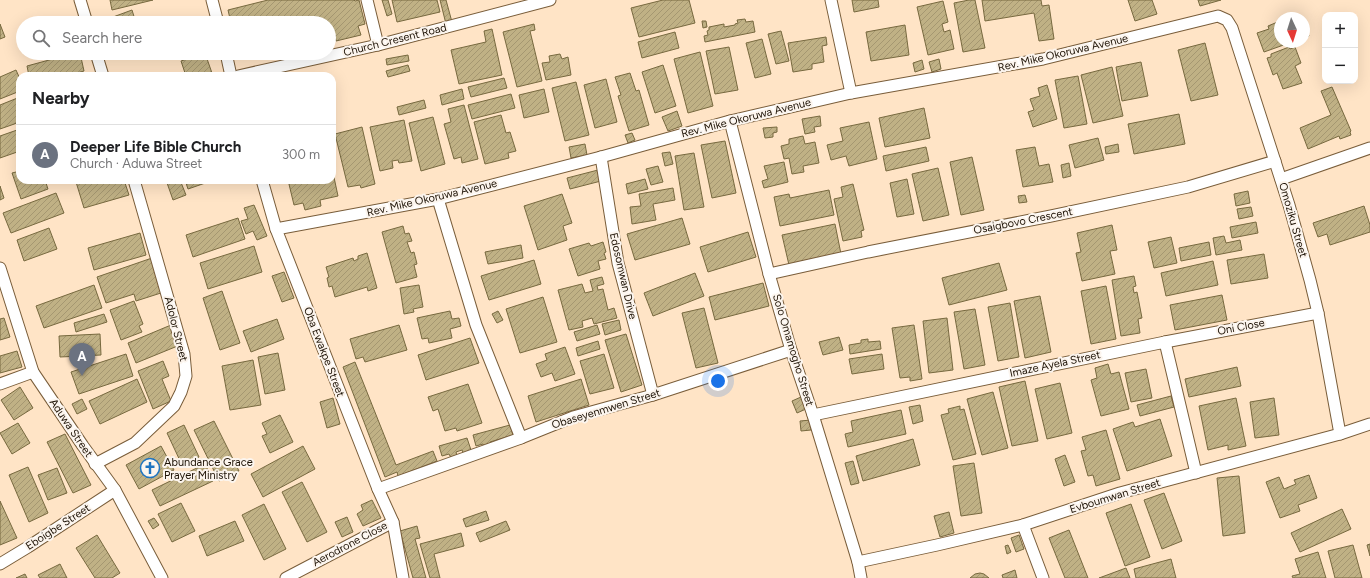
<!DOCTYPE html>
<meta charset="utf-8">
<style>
body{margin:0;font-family:Figtree,sans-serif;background:#f6f6f6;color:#202124}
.controls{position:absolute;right:12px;top:12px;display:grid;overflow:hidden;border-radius:8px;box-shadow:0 4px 16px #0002}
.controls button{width:36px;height:36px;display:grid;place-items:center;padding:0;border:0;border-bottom:1px solid #e0e0e0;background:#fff;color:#202124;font:20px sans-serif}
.compass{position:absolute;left:1274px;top:12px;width:36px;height:36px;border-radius:50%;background:#fff;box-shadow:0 4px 16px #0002;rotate:176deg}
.you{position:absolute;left:718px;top:381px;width:14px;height:14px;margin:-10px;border:3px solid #fff;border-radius:50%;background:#1a73e8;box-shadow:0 0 0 6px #1a73e833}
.badge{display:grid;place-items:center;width:26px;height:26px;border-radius:50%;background:#0f766e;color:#fff;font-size:13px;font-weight:700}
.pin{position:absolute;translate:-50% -33px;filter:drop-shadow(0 1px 2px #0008)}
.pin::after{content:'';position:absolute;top:21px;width:14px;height:12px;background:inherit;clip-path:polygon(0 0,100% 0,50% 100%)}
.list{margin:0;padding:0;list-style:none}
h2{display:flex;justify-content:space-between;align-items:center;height:52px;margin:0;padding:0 16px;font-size:17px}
h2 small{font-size:13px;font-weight:400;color:#757577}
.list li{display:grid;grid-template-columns:26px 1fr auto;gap:12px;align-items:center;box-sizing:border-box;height:60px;padding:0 16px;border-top:1px solid #e0e0e0}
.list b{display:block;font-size:15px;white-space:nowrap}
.list p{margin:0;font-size:13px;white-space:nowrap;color:#757577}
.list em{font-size:13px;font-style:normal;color:#757577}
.icon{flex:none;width:22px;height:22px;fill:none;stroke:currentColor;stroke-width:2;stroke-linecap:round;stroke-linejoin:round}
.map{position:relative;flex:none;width:1370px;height:578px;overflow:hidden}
.search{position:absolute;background:#fff;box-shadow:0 4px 16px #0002;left:16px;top:16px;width:320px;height:44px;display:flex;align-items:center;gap:10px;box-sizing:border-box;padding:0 14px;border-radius:22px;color:#757577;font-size:15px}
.panel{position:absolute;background:#fff;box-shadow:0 4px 16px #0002;left:16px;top:72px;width:320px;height:112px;border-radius:12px}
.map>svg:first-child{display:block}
.building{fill:url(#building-hatch);stroke:#77693f}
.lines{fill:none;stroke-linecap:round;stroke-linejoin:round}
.street-casing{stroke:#795d3a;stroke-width:13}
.street{stroke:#fff;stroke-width:11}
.labels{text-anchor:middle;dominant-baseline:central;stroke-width:4;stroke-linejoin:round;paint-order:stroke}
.street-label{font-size:11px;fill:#1d1205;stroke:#fcf5ee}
.poi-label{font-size:11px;fill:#1d1205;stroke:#fcf5ee;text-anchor:start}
</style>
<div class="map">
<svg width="1370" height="578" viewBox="0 0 1370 578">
<defs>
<pattern id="building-hatch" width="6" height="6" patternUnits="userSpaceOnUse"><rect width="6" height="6" fill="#c0b185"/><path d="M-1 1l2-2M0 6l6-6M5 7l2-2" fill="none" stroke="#a59771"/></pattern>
</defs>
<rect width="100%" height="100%" fill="#ffe4c6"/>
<g class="building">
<polygon points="110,0 153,0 112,10"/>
<polygon points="268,0 354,0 355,1 359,0 365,24 358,26 361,35 336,41 335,35 329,37 329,23 231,23 228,10"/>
<polygon points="382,0 388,0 392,14 387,16"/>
<polygon points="392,0 437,0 440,12 397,22"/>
<polygon points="440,0 446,0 452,22 446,24"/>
<polygon points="663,0 689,0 695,23 639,37 631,8"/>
<polygon points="852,0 878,0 879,7 854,12"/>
<polygon points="969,0 975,0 985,48 963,52 954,3"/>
<polygon points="982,0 1041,0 1042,6 1049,5 1054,39 1039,41 1034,13 985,21"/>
<polygon points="1128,0 1152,0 1157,14 1135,21"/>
<polygon points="1198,0 1221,0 1200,6"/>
<polygon points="943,1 948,22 942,24 944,32 950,30 954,49 928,55 917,7"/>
<polygon points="132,10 136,23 115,23 113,17"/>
<polygon points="64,18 66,23 47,23"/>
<polygon points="745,19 746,22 753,21 755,32 705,42 704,36 708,35 707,31 709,30 709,27 724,24 724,27 735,25 735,24 738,23 737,20"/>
<polygon points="702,21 706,21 707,27 703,28"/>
<polygon points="1280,21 1280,42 1292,42 1264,52 1257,33 1269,29 1268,26"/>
<polygon points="1304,23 1309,36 1304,38"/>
<polygon points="0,24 5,37 0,39"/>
<polygon points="534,24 535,30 530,31 542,81 517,87 503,32"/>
<polygon points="905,25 909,55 871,61 866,32"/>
<polygon points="492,29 502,75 459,84 451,50 486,42 484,31"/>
<polygon points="781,31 789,61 776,64 768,34"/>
<polygon points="675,32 679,48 642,58 638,42"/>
<polygon points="826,37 827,45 822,46 824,62 812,64 812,69 793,72 788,43"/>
<polygon points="762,39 771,74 755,78 746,43"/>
<polygon points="1205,43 1218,95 1191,101 1178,50"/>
<polygon points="729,47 738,90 715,94 706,51"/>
<polygon points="1289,47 1290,49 1295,47 1301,63 1295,66 1302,83 1283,89 1277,73 1273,75 1267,58 1271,57 1271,54"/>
<polygon points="700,52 713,106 688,113 674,59"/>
<polygon points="75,53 80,53 84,71 66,76 29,76 27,66"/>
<polygon points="193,53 205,53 213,76 186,76 181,61 190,58 189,54"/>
<polygon points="238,53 258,53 239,58"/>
<polygon points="560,54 562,59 568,57 571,75 546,80 542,63 550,62 549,56"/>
<polygon points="408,55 409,61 387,65 386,59"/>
<polygon points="939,59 941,69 932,72 929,62"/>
<polygon points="922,60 924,69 915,72 913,63"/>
<polygon points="1141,62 1148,96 1122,101 1116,67"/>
<polygon points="408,65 410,71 388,77 386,71"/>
<polygon points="663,65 676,106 655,113 642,72"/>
<polygon points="1112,67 1123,116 1093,123 1081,75"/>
<polygon points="16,70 20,79 20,91 0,99 0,77"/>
<polygon points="630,73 636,91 639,90 649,125 629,131 618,96 621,95 615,77"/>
<polygon points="1078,76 1087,124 1064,128 1055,80"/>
<polygon points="504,78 507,88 471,97 468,87"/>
<polygon points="606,79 617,122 595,128 584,85"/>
<polygon points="576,82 589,135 565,141 552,88"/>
<polygon points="1047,85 1057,119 1033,127 1028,112 1034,110 1030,99 1040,96 1038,88"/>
<polygon points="1332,87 1351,131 1350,132 1351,135 1340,139 1339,136 1308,149 1300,128 1331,115 1321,91"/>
<polygon points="462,89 464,99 442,105 440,95"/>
<polygon points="544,89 549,112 524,118 519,95"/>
<polygon points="511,94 515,108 472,119 468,105"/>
<polygon points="20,97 20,122 0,129 0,105"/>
<polygon points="424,100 426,108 399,115 397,107"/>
<polygon points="464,105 478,159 462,163 461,157 454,159 444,124 451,122 448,109"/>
<polygon points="924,108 930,138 885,147 879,118"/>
<polygon points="677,111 682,126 668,131 662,117"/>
<polygon points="1179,114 1185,144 1134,154 1128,124"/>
<polygon points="501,115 506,133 510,132 516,151 508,153 509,158 485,164 474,122"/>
<polygon points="820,116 821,126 814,127 815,132 805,134 802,119"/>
<polygon points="433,117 445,164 421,171 409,123"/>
<polygon points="404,120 412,161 399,163 398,160 392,161 393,168 380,171 370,127"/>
<polygon points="869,122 877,159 849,166 846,156 831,160 827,145 843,141 840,128"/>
<polygon points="362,127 375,184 361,188 360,185 348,187 335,134"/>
<polygon points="777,127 777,132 773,133 773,137 765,138 763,128"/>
<polygon points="20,129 20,151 0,158 0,136"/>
<polygon points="632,133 635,140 628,143 625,135"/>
<polygon points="803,136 805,144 815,142 819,163 803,166 804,172 792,174 789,158 784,159 781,146 789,144 789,139"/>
<polygon points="1098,138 1104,160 1075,168 1069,145"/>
<polygon points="725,141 736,193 712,198 701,145"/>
<polygon points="585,144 587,155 571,158 569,147"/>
<polygon points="1118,144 1119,152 1106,154 1105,147"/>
<polygon points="926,147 929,161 886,171 883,156"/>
<polygon points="1035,147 1039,166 1049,164 1053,182 1023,187 1016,150"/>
<polygon points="670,152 673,164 665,166 662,153"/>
<polygon points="694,153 704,207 684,210 675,156"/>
<polygon points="972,157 984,210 961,215 950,162"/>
<polygon points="784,162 788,182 764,188 762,181 768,179 764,166"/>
<polygon points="1069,163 1071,176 1063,178 1061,165"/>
<polygon points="658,166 663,182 651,185 646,169"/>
<polygon points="332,168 338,196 320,200 321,206 305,210 303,203 294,205 288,180 332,180"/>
<polygon points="938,168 949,215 923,221 912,174"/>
<polygon points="598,170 601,181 570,189 567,178"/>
<polygon points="20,171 20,180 45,180 48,189 21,199 12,173"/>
<polygon points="645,179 648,189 628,194 626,184"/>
<polygon points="907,179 914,214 897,217 890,183"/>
<polygon points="82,180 124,180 129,195 84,208 76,182"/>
<polygon points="166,180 180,180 186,195 173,200"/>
<polygon points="185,180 214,180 188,189"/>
<polygon points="853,184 864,230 861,231 862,237 843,241 834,199 843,197 841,187"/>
<polygon points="0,186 4,198 0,200"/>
<polygon points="673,188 675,200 653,204 656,220 632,224 630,207 641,206 639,194"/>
<polygon points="829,190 834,215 780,226 774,197 789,194 790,198"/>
<polygon points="1248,191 1250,203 1236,206 1234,194"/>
<polygon points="56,193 64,213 11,233 3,213"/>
<polygon points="562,194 572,223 563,226 567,240 538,250 524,206"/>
<polygon points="1025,195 1027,202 1019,203 1018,196"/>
<polygon points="254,205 267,236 257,240 253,231 246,234 241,221 248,219 244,208"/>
<polygon points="1364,206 1370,225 1370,232 1330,245 1327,234 1318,237 1313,223"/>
<polygon points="1251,207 1253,216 1239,219 1237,209"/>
<polygon points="238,218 245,239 193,257 186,235"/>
<polygon points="682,218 690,244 635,260 627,234"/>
<polygon points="1256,222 1258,233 1232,238 1230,227"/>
<polygon points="835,224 841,254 789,265 782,235"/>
<polygon points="1112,225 1117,250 1110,251 1115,274 1082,281 1076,253 1081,252 1077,233"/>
<polygon points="403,226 405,234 409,233 412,241 407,242 411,253 414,252 417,264 414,265 417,277 396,283 382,232"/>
<polygon points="49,228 57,249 24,261 17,240"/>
<polygon points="748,232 756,257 708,272 700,247"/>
<polygon points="140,233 146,255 94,270 88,248"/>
<polygon points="1224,236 1226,243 1240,240 1242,250 1216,255 1213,238"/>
<polygon points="1171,237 1177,263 1154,268 1148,242"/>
<polygon points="603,242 606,252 604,253 606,259 598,261 600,269 578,276 569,249 589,243 591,246"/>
<polygon points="1209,242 1211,255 1181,261 1179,248"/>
<polygon points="521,245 523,258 488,264 485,252"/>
<polygon points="254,246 262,272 208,289 200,263"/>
<polygon points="367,253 377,288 368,291 367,287 335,297 332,286 329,287 327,278 329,277 326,267 353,258 354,261 358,259 358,256"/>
<polygon points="1264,254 1268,278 1231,284 1227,260"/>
<polygon points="152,258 164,292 136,301 134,294 106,303 97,277"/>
<polygon points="534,260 541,284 489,300 481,276"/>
<polygon points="1213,261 1218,285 1166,296 1161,273"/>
<polygon points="999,263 1007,290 949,305 942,278"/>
<polygon points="284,272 294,298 282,302 272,276"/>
<polygon points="695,273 704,296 653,316 644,293"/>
<polygon points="1134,276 1136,286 1133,287 1134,293 1137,292 1142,318 1138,319 1140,333 1121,336 1112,280"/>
<polygon points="602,277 604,284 597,286 598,290 603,289 608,310 614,308 617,318 594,324 592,318 582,321 583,327 569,330 558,290 582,284 585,293 593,291 590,280"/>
<polygon points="763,283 769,306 715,320 709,297"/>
<polygon points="94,285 102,308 44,328 36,306"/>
<polygon points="419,285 423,307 413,309 414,312 404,314 400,288"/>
<polygon points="1106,286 1116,339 1091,344 1081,291"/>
<polygon points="222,291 240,343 220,350 203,298"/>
<polygon points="1222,295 1227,320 1175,330 1170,305"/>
<polygon points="1040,296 1051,352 1025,358 1014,301"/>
<polygon points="543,297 557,342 520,353 506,309"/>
<polygon points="134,301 143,324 139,326 142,332 121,340 110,310"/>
<polygon points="1010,303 1019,357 998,361 988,307"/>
<polygon points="704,308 718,363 696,368 682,313"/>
<polygon points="975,309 985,365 964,369 954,312"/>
<polygon points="450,311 452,319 459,318 461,326 450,329 452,338 429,343 428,338 422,339 417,318"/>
<polygon points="498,311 503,320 497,323 492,314"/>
<polygon points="104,314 107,322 76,332 74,323"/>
<polygon points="4,318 10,337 0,340 0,319"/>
<polygon points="947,318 953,370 929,373 923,321"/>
<polygon points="277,319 284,339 251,352 243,331"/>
<polygon points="619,320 621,330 605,335 602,324"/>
<polygon points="171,325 180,345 136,363 128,343"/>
<polygon points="399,325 407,350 365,362 363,357 356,359 350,339"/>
<polygon points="597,325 600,334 577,341 574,332"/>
<polygon points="914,325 922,379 910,381 910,377 900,378 892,328"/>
<polygon points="100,334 101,355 60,357 59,336"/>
<polygon points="626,334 642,385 621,392 605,340"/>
<polygon points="839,337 843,350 823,355 819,342"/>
<polygon points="470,338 479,363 426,380 418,355"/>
<polygon points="868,339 868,342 880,341 881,349 850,354 849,345 861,343 861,340"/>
<polygon points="598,341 600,349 578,356 576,348"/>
<polygon points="565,347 575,374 555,381 552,373 541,377 536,364 547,360 545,354"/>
<polygon points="17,351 22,367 0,373 0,356"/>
<polygon points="278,353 285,390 265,394 258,357"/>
<polygon points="126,354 133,376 79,394 71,372"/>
<polygon points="604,354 614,388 590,394 580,361"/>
<polygon points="882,354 884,369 852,374 849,359"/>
<polygon points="253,360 261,405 230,410 222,366"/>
<polygon points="163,361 169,376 162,379 171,401 153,409 138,371"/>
<polygon points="355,362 396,465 433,451 437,461 398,476 397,472 385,477 343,367"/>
<polygon points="1108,364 1111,374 1119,372 1129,409 1101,416 1091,380 1097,378 1095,368"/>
<polygon points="1237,367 1241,386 1189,397 1185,379"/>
<polygon points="1146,369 1152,398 1131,402 1125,373"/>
<polygon points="137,379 147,402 100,424 89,401"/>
<polygon points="581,379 589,405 536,422 528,396"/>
<polygon points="1025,381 1038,441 1012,446 999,387"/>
<polygon points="1060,383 1072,433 1047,439 1035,389"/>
<polygon points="468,384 482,423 457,431 456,428 445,431 438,409 433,411 428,397"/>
<polygon points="20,387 33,408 14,420 1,400"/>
<polygon points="993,392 1008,448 982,455 967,399"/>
<polygon points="1171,396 1174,407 1140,416 1137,405"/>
<polygon points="801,397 806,409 797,413 792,401"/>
<polygon points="333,398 340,424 327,428 320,402"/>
<polygon points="1236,398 1246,446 1228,450 1228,445 1208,450 1199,406"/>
<polygon points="1274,398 1279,435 1255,438 1250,402"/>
<polygon points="82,399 87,409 77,414 72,404"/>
<polygon points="920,405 923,421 913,424 909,407"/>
<polygon points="960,406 960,410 964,409 976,454 953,460 941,415 949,413 948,409"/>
<polygon points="901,410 906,434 848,447 845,434 853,432 851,421"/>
<polygon points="280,415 293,442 270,453 262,436 267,434 262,423"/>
<polygon points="1160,419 1172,456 1127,471 1113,429 1133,422 1135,427"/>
<polygon points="811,420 811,430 801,431 800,421"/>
<polygon points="214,421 239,471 219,481 194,430"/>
<polygon points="18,423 30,443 12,454 0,433"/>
<polygon points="184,425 199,457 182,465 167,433"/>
<polygon points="510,425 513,435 490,442 492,446 485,448 483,444 476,446 473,435"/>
<polygon points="1106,430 1120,479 1096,486 1093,475 1088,476 1081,451 1086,450 1082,437"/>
<polygon points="65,434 91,485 73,493 47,442"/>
<polygon points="467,438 472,453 464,455 462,450 456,452 457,456 451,458 449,454 442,456 439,446"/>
<polygon points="913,439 920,465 863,481 856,456"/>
<polygon points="161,446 174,470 139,489 126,465"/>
<polygon points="303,446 315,469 263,497 251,474"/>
<polygon points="1065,455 1075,482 1064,486 1055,459"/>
<polygon points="853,461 859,483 851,485 845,463"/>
<polygon points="974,463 982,513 961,516 953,466"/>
<polygon points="205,464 213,481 160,506 152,490"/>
<polygon points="28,467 48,513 29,522 9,475"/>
<polygon points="57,468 67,493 48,500 38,475"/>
<polygon points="1309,475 1317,498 1298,505 1300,511 1280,518 1266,482 1279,477 1284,489 1296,484 1294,480"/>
<polygon points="1239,476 1245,533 1223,536 1217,478"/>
<polygon points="302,482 327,532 307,542 282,492"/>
<polygon points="1164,493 1182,541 1162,549 1144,500"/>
<polygon points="372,500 381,518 363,526 357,514 363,510 361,505"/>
<polygon points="0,501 17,538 0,545"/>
<polygon points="181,503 195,531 172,542 158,514"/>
<polygon points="264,504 286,549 264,560 242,515"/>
<polygon points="1131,504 1150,557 1125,566 1106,513"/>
<polygon points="1342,509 1351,529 1300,552 1291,533"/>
<polygon points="486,511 489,520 466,527 463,519"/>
<polygon points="949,512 954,533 940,537 934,516"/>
<polygon points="347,517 353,532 342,537 335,522"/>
<polygon points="154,518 159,525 153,529 148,521"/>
<polygon points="235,521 244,541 207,556 199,536"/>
<polygon points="506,521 510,530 480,542 476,533"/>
<polygon points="417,526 420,538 415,539 426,578 413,578 400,531"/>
<polygon points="1069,530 1088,578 1065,578 1049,538"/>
<polygon points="461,533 464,546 434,554 440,578 430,578 420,544"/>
<polygon points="97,535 120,573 112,578 95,578 76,548"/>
<polygon points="1019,535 1024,549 1016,552 1011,538"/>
<polygon points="1370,544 1370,556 1367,545"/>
<polygon points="1008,545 1011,552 1007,554 1005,546"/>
<polygon points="1353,545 1362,578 1335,578 1328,551"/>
<polygon points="1318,552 1326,578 1293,578 1292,576 1300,574 1295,559"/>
<polygon points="1171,559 1176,578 1136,578 1134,569"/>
<polygon points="60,564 67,578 40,578 38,575"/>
<polygon points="1126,568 1130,578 1099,578"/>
<polygon points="1015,570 1017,578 1003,578 1002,575"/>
<polygon points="980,573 984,574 989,578 970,578 975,574"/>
<polygon points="25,574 27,578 16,578"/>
</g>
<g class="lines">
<g class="street-casing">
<g id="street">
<polyline points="80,0 87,23"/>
<polyline points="212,0 218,23"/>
<polyline points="367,0 378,45"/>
<polyline points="831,0 851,93"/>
<polyline points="96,53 103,76"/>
<polyline points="226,53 231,76"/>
<polyline points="238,76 378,45 550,0"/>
<polyline points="730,121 769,274 791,350 813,415 858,562 861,578"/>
<polyline points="601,157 618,263 653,395"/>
<polyline points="1281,179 1370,148"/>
<polyline points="262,180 276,229 378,489 393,522 403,578"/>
<polyline points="438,199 476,325 521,438"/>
<polyline points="276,229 438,199 601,157 730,121 851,93 1043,59 1218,16 1227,20 1232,28 1289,205 1310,280 1318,313 1340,434"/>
<polyline points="0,268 33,372 83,446 115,490 162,578"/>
<polyline points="769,274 868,252 1051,216 1188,187 1275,161"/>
<polyline points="1165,342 1318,313"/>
<polyline points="0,384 33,372"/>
<polyline points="813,415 1165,342 1196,473"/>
<polyline points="95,464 135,443 174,406 181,392 186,376 184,354 134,180"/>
<polyline points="378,489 521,438 573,417 653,395 791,350"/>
<polyline points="1023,525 1043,578"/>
<polyline points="858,562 937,545 1023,525 1120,493 1340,434 1370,424"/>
<polyline points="0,564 28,547 115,490"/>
<polyline points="286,578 393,522"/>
</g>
</g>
<use href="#street" class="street"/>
</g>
<defs>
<g id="church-ring" transform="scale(1)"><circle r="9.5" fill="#fcf5ee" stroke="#1e74c1" stroke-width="1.5"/><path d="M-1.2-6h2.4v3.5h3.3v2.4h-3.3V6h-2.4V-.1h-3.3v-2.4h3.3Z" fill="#1e74c1"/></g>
</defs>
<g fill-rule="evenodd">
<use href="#church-ring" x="150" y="468"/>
</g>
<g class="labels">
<g class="street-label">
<text transform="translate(395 40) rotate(-14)">Church Cresent Road</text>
<text transform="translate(1063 53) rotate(-13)">Rev. Mike Okoruwa Avenue</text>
<text transform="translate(746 118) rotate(-14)">Rev. Mike Okoruwa Avenue</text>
<text transform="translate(432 198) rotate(-13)">Rev. Mike Okoruwa Avenue</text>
<text transform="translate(1293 220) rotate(74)">Omoziku Street</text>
<text transform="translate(1023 221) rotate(-11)">Osaigbovo Crescent</text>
<text transform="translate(623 276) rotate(77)">Edosomwan Drive</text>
<text transform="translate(1241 327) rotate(-11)">Oni Close</text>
<text transform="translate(176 329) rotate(76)">Adolor Street</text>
<text transform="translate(793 350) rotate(73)">Solo Omamogho Street</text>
<text transform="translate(324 352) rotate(69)">Oba Ewakpe Street</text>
<text transform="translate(1055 364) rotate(-12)">Imaze Ayela Street</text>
<text transform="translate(606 409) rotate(-17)">Obaseyenmwen Street</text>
<text transform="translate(71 428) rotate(56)">Aduwa Street</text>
<text transform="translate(1115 496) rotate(-17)">Evboumwan Street</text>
<text transform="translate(58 527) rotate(-33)">Eboigbe Street</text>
<text transform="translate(350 544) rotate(-28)">Aerodrone Close</text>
</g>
<g class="poi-label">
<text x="164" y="462">Abundance Grace<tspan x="164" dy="13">Prayer Ministry</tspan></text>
</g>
</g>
</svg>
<div class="controls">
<button>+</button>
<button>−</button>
</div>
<svg class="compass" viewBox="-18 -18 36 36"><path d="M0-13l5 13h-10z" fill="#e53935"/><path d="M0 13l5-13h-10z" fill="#757577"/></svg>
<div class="you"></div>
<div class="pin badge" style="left:82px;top:376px;background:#6b7280">A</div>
<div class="search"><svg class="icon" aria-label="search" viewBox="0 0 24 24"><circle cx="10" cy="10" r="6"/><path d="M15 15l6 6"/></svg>Search here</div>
<section class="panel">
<h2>Nearby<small></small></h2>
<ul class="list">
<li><span class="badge" style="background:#6b7280">A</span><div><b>Deeper Life Bible Church</b><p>Church · Aduwa Street</p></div><em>300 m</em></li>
</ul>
</section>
</div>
